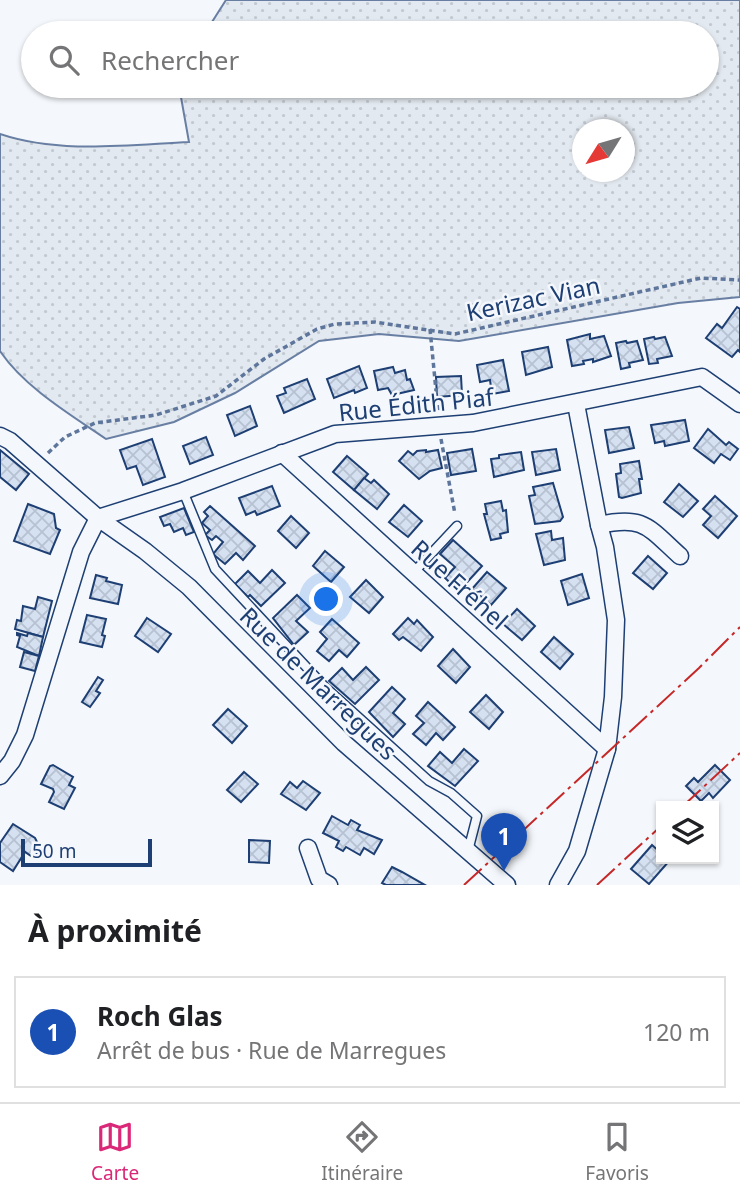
<!DOCTYPE html>
<html lang="fr">
<meta charset="utf-8">
<style>
body{margin:0;font-family:"Noto Sans",sans-serif;background:#f2f2f2;color:#202124}
.controls{position:absolute;right:21px;bottom:21px;display:grid;overflow:hidden;border-radius:0px;box-shadow:0 2px 5px #0004}
.controls button{width:63px;height:63px;display:grid;place-items:center;padding:0;border:0;border-bottom:2px solid #e0e0e0;background:#fff;color:#202124;font:35px sans-serif}
.compass{position:absolute;left:572px;top:119px;width:63px;height:63px;border-radius:50%;background:#fff;box-shadow:0 2px 5px #0004;rotate:233deg}
.scale{position:absolute;left:21px;bottom:18px;width:131px;box-sizing:border-box;padding-left:7px;border:4px solid #1d3f73;border-top:0;font-size:19px;line-height:24px;white-space:nowrap;color:#1d3f73;-webkit-text-stroke:5px #f4f7fb;paint-order:stroke}
.you{position:absolute;left:327px;top:600px;width:24px;height:24px;margin:-18px;border:5px solid #fff;border-radius:50%;background:#1a73e8;box-shadow:0 0 0 10px #1a73e833}
.badge{display:grid;place-items:center;width:46px;height:46px;border-radius:50%;background:#db2777;color:#fff;font-size:23px;font-weight:700}
.pin{position:absolute;translate:-50% -58px;filter:drop-shadow(0 2px 4px #0008)}
.pin::after{content:'';position:absolute;top:37px;width:24px;height:21px;background:inherit;clip-path:polygon(0 0,100% 0,50% 100%)}
.list{margin:0;padding:0;list-style:none}
h2{display:flex;justify-content:space-between;align-items:center;height:91px;margin:0;padding:0 28px;font-size:30px}
h2 small{font-size:23px;font-weight:400;color:#757577}
.list li{display:grid;grid-template-columns:46px 1fr auto;gap:21px;align-items:center;box-sizing:border-box;height:112px;margin:0 14px 14px;padding:0 14px;border:2px solid #e0e0e0;border-radius:0px}
.list b{display:block;font-size:26px;white-space:nowrap}
.list p{margin:0;font-size:23px;white-space:nowrap;color:#757577}
.list em{font-size:23px;font-style:normal;color:#757577}
.icon{flex:none;width:38px;height:38px;fill:none;stroke:currentColor;stroke-width:2;stroke-linecap:round;stroke-linejoin:round}
.map{position:relative;flex:none;width:740px;height:885px;overflow:hidden}
.search{position:absolute;background:#fff;box-shadow:0 2px 5px #0004;left:21px;right:21px;top:21px;height:77px;display:flex;align-items:center;gap:18px;box-sizing:border-box;padding:0 24px;border-radius:38px;color:#757577;font-size:26px}
.sheet{height:217px;background:#fff}
nav{display:flex;justify-content:space-around;align-items:center;box-sizing:border-box;height:98px;border-top:2px solid #e0e0e0;background:#fff;font-size:19px;color:#757577}
nav a{display:grid;justify-items:center;gap:4px}
nav .on{color:#db2777}
.map>svg:first-child{display:block}
.grass{fill:url(#grass-dots);stroke:#687fa3;stroke-width:2;fill-rule:evenodd}
.building{fill:url(#building-cross-hatch);stroke:#1d3f73;stroke-width:2}
.lines{fill:none;stroke-linecap:round;stroke-linejoin:round}
.service-casing{stroke:#1d3f73;stroke-width:11}
.minor-casing{stroke:#1d3f73;stroke-width:19}
.path{stroke:#5e769c;stroke-width:3.5;stroke-dasharray:5 3.5;stroke-linecap:butt}
.service{stroke:#f4f7fb;stroke-width:8}
.minor{stroke:#f4f7fb;stroke-width:16}
.power{stroke:#c62828;stroke-width:2;stroke-dasharray:24 5 3.5 5;stroke-linecap:butt}
.labels{text-anchor:middle;dominant-baseline:central;stroke-width:5;stroke-linejoin:round;paint-order:stroke}
.street-label{font-size:24px;fill:#1d3f73;stroke:#f4f7fb}
</style>
<div class="map">
<svg width="740" height="885" viewBox="0 0 740 885">
<defs>
<pattern id="grass-dots" width="8" height="8" patternUnits="userSpaceOnUse" patternTransform="scale(1.75)"><rect width="8" height="8" fill="#e3e9f0"/><path d="M2 2h.1M6 6h.1" fill="none" stroke="#c2c9d1" stroke-width="1.8" stroke-linecap="round"/></pattern>
<pattern id="building-cross-hatch" width="8" height="8" patternUnits="userSpaceOnUse" patternTransform="scale(1.75)"><rect width="8" height="8" fill="#d5e0f0"/><path d="M0 0l8 8M0 8l8-8" fill="none" stroke="#b6c1d1"/></pattern>
</defs>
<rect width="100%" height="100%" fill="#f4f7fb"/>
<path class="grass" d="M226,0H740V297L678,303L459,341L379,334L319,341L235,393L174,422L106,439C71,415 24,387 0,351V134C59,154 127,145 189,142L179,86H707V33H205ZM582,130H624V172H582Z"/>
<g class="building">
<polygon points="737,307 740,309 740,352 738,350 732,357 706,338 717,324 722,328"/>
<polygon points="590,334 590,339 604,336 611,356 593,362 593,359 583,361 584,364 572,366 567,340"/>
<polygon points="654,337 655,339 665,337 672,356 657,359 658,363 649,364 644,339"/>
<polygon points="626,341 627,343 637,341 643,360 629,363 630,367 621,369 616,343"/>
<polygon points="548,347 552,367 526,375 522,352"/>
<polygon points="503,360 509,391 492,394 490,380 480,382 477,365"/>
<polygon points="359,366 367,388 355,393 354,390 334,398 327,379"/>
<polygon points="393,367 395,373 405,370 407,380 410,379 414,390 392,395 388,388 378,390 374,371"/>
<polygon points="461,376 462,395 437,397 436,377"/>
<polygon points="307,379 315,399 284,413 277,396 286,393 284,388"/>
<polygon points="250,406 257,426 235,436 227,415"/>
<polygon points="685,420 689,441 665,446 664,441 655,443 651,425"/>
<polygon points="629,427 634,448 609,453 605,430"/>
<polygon points="708,429 726,445 729,442 738,449 730,460 721,454 714,463 694,448"/>
<polygon points="206,437 213,455 190,464 183,446"/>
<polygon points="152,439 165,477 143,485 136,466 127,469 120,450"/>
<polygon points="472,449 476,471 451,475 447,453"/>
<polygon points="556,449 560,470 536,475 532,452"/>
<polygon points="0,450 29,474 16,490 0,477"/>
<polygon points="426,450 426,452 438,450 442,468 430,471 419,479 399,461 408,451 413,455 417,451"/>
<polygon points="521,452 524,470 494,477 491,459 499,458 499,455"/>
<polygon points="347,456 368,474 354,490 333,472"/>
<polygon points="639,461 642,479 639,479 641,493 622,498 619,497 616,474 621,473 620,464"/>
<polygon points="364,478 371,483 374,480 389,494 377,509 354,490"/>
<polygon points="553,483 563,517 560,521 535,524 529,496 535,495 533,487"/>
<polygon points="679,484 698,501 683,517 664,502"/>
<polygon points="272,486 280,506 257,515 255,511 246,515 239,498"/>
<polygon points="715,496 737,516 718,538 703,525 711,516 703,509"/>
<polygon points="501,501 503,511 506,510 508,532 500,534 501,538 491,540 484,514 487,514 485,504"/>
<polygon points="28,504 54,514 56,528 60,530 50,554 14,541"/>
<polygon points="404,505 422,521 408,537 389,522"/>
<polygon points="210,506 255,546 243,560 236,553 225,564 213,554 223,542 216,536 212,540 205,535 210,530 202,523 208,516 204,512"/>
<polygon points="184,508 194,532 186,535 183,528 174,532 170,524 164,526 160,517"/>
<polygon points="291,516 309,533 296,548 278,531"/>
<polygon points="551,531 552,540 563,538 565,560 544,565 536,534"/>
<polygon points="453,540 482,566 459,591 445,578 455,567 440,554"/>
<polygon points="325,551 344,567 331,582 313,566"/>
<polygon points="648,556 667,573 653,589 633,573"/>
<polygon points="272,570 285,583 261,606 250,595 248,597 235,584 248,571 260,583"/>
<polygon points="487,572 506,588 491,605 472,589"/>
<polygon points="582,574 589,598 568,605 561,581"/>
<polygon points="96,575 107,578 106,581 122,585 118,604 90,598"/>
<polygon points="366,580 383,597 369,613 350,597"/>
<polygon points="297,595 310,608 296,621 308,632 294,645 273,618"/>
<polygon points="38,597 52,601 43,637 15,629 17,620 21,621 23,606 35,609"/>
<polygon points="517,609 535,626 522,640 503,624"/>
<polygon points="87,615 106,619 102,635 105,636 102,647 80,642"/>
<polygon points="147,618 171,634 158,652 135,636"/>
<polygon points="408,618 414,624 417,620 433,637 421,651 403,637 399,640 393,634"/>
<polygon points="332,619 359,643 347,657 339,650 329,661 317,651 327,639 320,632"/>
<polygon points="17,633 27,636 28,633 43,637 39,656 17,647 20,636 17,635"/>
<polygon points="554,637 573,654 560,669 541,652"/>
<polygon points="453,649 470,667 456,683 438,666"/>
<polygon points="24,652 39,656 35,671 20,667"/>
<polygon points="366,667 379,680 355,704 329,681 342,668 353,680"/>
<polygon points="98,677 103,680 96,691 100,693 90,707 82,702"/>
<polygon points="392,687 405,699 393,713 405,724 393,737 369,712"/>
<polygon points="486,695 503,712 489,729 470,712"/>
<polygon points="428,702 455,727 443,740 436,733 426,745 413,734 424,723 416,716"/>
<polygon points="228,709 247,726 232,743 213,725"/>
<polygon points="464,749 478,761 455,786 428,766 440,752 452,763"/>
<polygon points="53,765 73,777 69,785 75,788 64,809 49,802 54,792 53,789 41,784 50,766"/>
<polygon points="715,765 730,780 713,798 709,793 701,801 686,786 694,778 698,782"/>
<polygon points="244,772 258,784 241,802 227,790"/>
<polygon points="303,781 320,793 306,810 281,794 290,782 297,788"/>
<polygon points="332,816 348,825 351,820 360,825 357,830 382,840 374,854 364,848 360,855 346,847 343,851 336,847 339,841 323,833"/>
<polygon points="13,824 35,838 40,848 34,858 25,852 13,871 0,862 0,843"/>
<polygon points="249,840 270,841 269,863 249,862"/>
<polygon points="652,845 661,853 661,859 670,860 649,884 631,869"/>
<polygon points="392,867 402,872 425,885 386,885 382,883"/>
</g>
<g class="lines">
<g class="service-casing">
<g id="service">
<polyline points="183,491 215,569 325,687 429,781 451,793 477,816 468,851"/>
<polyline points="414,572 457,526"/>
</g>
</g>
<g class="minor-casing">
<g id="minor">
<polyline points="0,436 10,441 98,518 145,551 189,587 344,743 507,885"/>
<polyline points="282,453 607,749"/>
<polyline points="98,518 183,491 335,434 473,423 702,377 740,404"/>
<path d="M599,525C644,515 648,527 680,556"/>
<polyline points="0,776 12,761 25,735 81,552 98,518"/>
<polyline points="308,848 319,879 329,885"/>
<polyline points="558,885 577,851 607,749 613,697 616,620 605,547 599,525 576,404"/>
</g>
</g>
<g class="path">
<polyline points="430,329 438,411"/>
<polyline points="441,439 455,514"/>
<polyline points="48,453 65,437 95,423 156,415 216,396 264,359 317,329 335,324 375,322 455,334 701,278 740,280"/>
</g>
<use href="#service" class="service"/>
<use href="#minor" class="minor"/>
<g class="power">
<polyline points="683,806 740,753"/>
<polyline points="464,885 699,668 740,627"/>
<polyline points="597,885 661,826"/>
</g>
</g>
<g class="labels">
<g class="street-label">
<text transform="translate(533 298) rotate(-12)">Kerizac Vian</text>
<text transform="translate(416 404) rotate(-6)">Rue Édith Piaf</text>
<text transform="translate(460 584) rotate(42)">Rue Fréhel</text>
<text transform="translate(319 683) rotate(44)">Rue de Marregues</text>
</g>
</g>
</svg>
<div class="controls">
<button><svg class="icon" aria-label="layers" viewBox="0 0 24 24"><path d="M12 4l9 5-9 5-9-5zM3 14l9 5 9-5"/></svg></button>
</div>
<svg class="compass" viewBox="-18 -18 36 36"><path d="M0-13l5 13h-10z" fill="#e53935"/><path d="M0 13l5-13h-10z" fill="#757577"/></svg>
<div class="scale">50 m</div>
<div class="you"></div>
<div class="pin badge" style="left:504px;top:871px;background:#1a4fb4">1</div>
<div class="search"><svg class="icon" aria-label="search" viewBox="0 0 24 24"><circle cx="10" cy="10" r="6"/><path d="M15 15l6 6"/></svg>Rechercher</div>
</div>
<section class="sheet">
<h2>À proximité<small></small></h2>
<ul class="list">
<li><span class="badge" style="background:#1a4fb4">1</span><div><b>Roch Glas</b><p>Arrêt de bus · Rue de Marregues</p></div><em>120 m</em></li>
</ul>
</section>
<nav>
<a class="on"><svg class="icon" aria-label="map" viewBox="0 0 24 24"><path d="M3 6l6-2 6 2 6-2v14l-6 2-6-2-6 2zM9 4v14M15 6v14"/></svg>Carte</a>
<a><svg class="icon" aria-label="directions" viewBox="0 0 24 24"><path d="M12 3l9 9-9 9-9-9zM9 14v-3h6M13 9l2 2-2 2"/></svg>Itinéraire</a>
<a><svg class="icon" aria-label="saved" viewBox="0 0 24 24"><path d="M7 4h10v16l-5-4-5 4z"/></svg>Favoris</a>
</nav>
